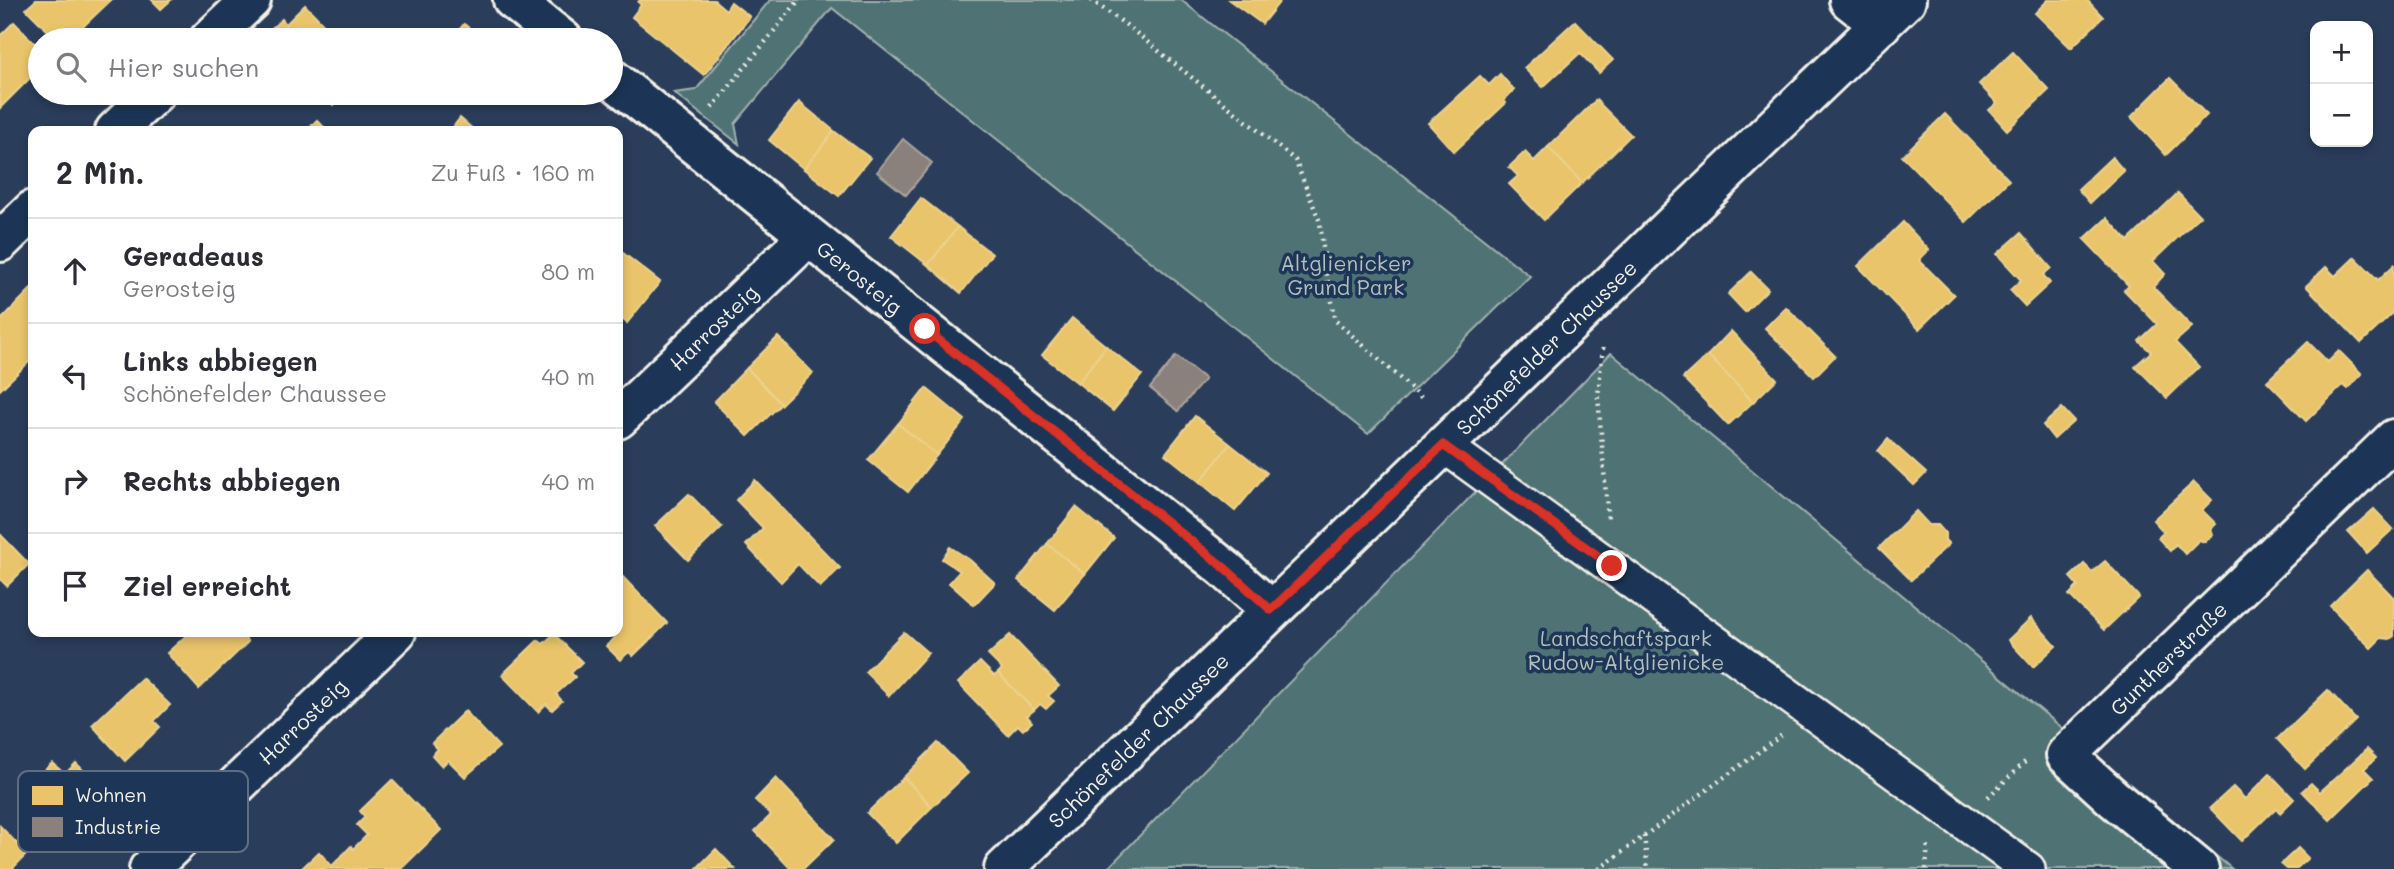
<!DOCTYPE html>
<html lang="de">
<meta charset="utf-8">
<style>
body{margin:0;font-family:Mali,sans-serif;background:#f2f2f3;color:#2b2b33}
.controls{position:absolute;right:21px;top:21px;display:grid;overflow:hidden;border-radius:14px;box-shadow:0 4px 10px #0003}
.controls button{width:63px;height:63px;display:grid;place-items:center;padding:0;border:0;border-bottom:2px solid #e1e1e2;background:#fff;color:#2b2b33;font:35px sans-serif}
.stop{position:absolute;width:21px;height:21px;margin:-16px;border:5px solid #d93025;border-radius:50%;background:#fff}
.stop.end{background:#d93025;border-color:#fff;box-shadow:0 2px 7px #0008}
.list{margin:0;padding:0;list-style:none}
h2{display:flex;justify-content:space-between;align-items:center;height:91px;margin:0;padding:0 28px;font-size:30px}
h2 small{font-size:23px;font-weight:400;color:#7c7c81}
.list li{display:grid;grid-template-columns:46px 1fr auto;gap:21px;align-items:center;box-sizing:border-box;height:105px;padding:0 28px;border-top:2px solid #e1e1e2}
.list b{display:block;font-size:26px;white-space:nowrap}
.list p{margin:0;font-size:23px;white-space:nowrap;color:#7c7c81}
.list em{font-size:23px;font-style:normal;color:#7c7c81}
.icon{flex:none;width:38px;height:38px;fill:none;stroke:currentColor;stroke-width:2;stroke-linecap:round;stroke-linejoin:round}
.map{position:relative;flex:none;width:2394px;height:869px;overflow:hidden}
.search{position:absolute;background:#fff;box-shadow:0 4px 10px #0003;left:28px;top:28px;width:595px;height:77px;display:flex;align-items:center;gap:18px;box-sizing:border-box;padding:0 24px;border-radius:38px;color:#7c7c81;font-size:26px}
.panel{position:absolute;background:#fff;box-shadow:0 4px 10px #0003;left:28px;top:126px;width:595px;height:511px;border-radius:14px}
.map>svg:first-child{display:block}
.green{fill:#4f7374;stroke:#a2b2ae;stroke-width:2}
.homes{fill:#e9c46a;stroke:#ecd290;stroke-width:2}
.industry{fill:#8a817c;stroke:#aaa39c;stroke-width:2}
.lines{fill:none;stroke-linecap:round;stroke-linejoin:round}
.pedestrian-casing{stroke:#f4f1e8;stroke-width:38}
.minor-casing{stroke:#f4f1e8;stroke-width:44}
.secondary-casing{stroke:#f4f1e8;stroke-width:44}
.path{stroke:#f4f1e8;stroke-width:4.5;stroke-dasharray:2 5;stroke-linecap:butt}
.pedestrian{stroke:#1d3557;stroke-width:33}
.minor{stroke:#1d3557;stroke-width:38}
.secondary{stroke:#1d3557;stroke-width:38}
.route{stroke:#d93025;stroke-width:9}
.labels{text-anchor:middle;dominant-baseline:central;stroke-width:7;stroke-linejoin:round;paint-order:stroke}
.park-label{font-size:21px;fill:#b2bfba;stroke:#1d3557}
.street-label{font-size:21px;fill:#f4f1e8;stroke:#1d3557}
.key{fill:#1d3557;stroke:#5e6d82;stroke-width:2}
.key-label{font-size:19px;fill:#f4f1e8}
</style>
<div class="map">
<svg width="2394" height="869" viewBox="0 0 2394 869">
<rect width="100%" height="100%" fill="#2a3d5a"/>
<filter id="ink" filterUnits="userSpaceOnUse"><feTurbulence type="fractalNoise" baseFrequency=".0143" numOctaves="2"/><feDisplacementMap in="SourceGraphic" scale="14" xChannelSelector="R" yChannelSelector="G"/><feConvolveMatrix kernelMatrix="1 2 1 2 8 2 1 2 1" color-interpolation-filters="sRGB"/></filter>
<g filter="url(#ink)">
<g class="green">
<polygon points="770,0 1181,0 1530,276 1368,434 832,8 735,124 739,144 674,93 696,90"/>
<polygon points="1611,353 2232,869 1107,869"/>
</g>
<g class="homes">
<polygon points="36,0 111,0 69,40 57,40 26,9"/>
<polygon points="152,0 171,0 161,9"/>
<polygon points="640,0 714,0 726,10 731,2 750,17 704,75 632,17 641,5 638,2"/>
<polygon points="1229,0 1281,0 1262,24"/>
<polygon points="2048,0 2087,0 2103,17 2071,48 2035,13"/>
<polygon points="305,5 339,40 271,40 265,34 282,19 286,24"/>
<polygon points="1575,21 1613,60 1599,73 1580,53 1543,87 1524,68"/>
<polygon points="14,22 40,49 40,68 0,108 0,36"/>
<polygon points="464,24 485,40 451,40"/>
<polygon points="2013,52 2049,90 2007,130 1989,110 1997,103 1979,84"/>
<polygon points="1500,74 1514,90 1504,100 1506,103 1454,152 1428,123 1480,76 1489,85"/>
<polygon points="2170,78 2207,115 2166,155 2131,117"/>
<polygon points="321,93 346,93 333,105"/>
<polygon points="1596,100 1631,135 1582,183 1548,147"/>
<polygon points="799,102 834,131 804,169 769,140"/>
<polygon points="1945,114 2009,180 1966,222 1902,156"/>
<polygon points="460,118 474,130 472,131 450,131"/>
<polygon points="317,120 327,130 306,131"/>
<polygon points="834,131 870,158 839,196 804,169"/>
<polygon points="1548,147 1582,183 1544,220 1509,184 1518,176 1509,167 1525,152 1534,161"/>
<polygon points="2112,157 2124,171 2090,203 2078,189"/>
<polygon points="2178,193 2200,216 2153,261 2165,274 2153,287 2192,327 2175,342 2199,367 2167,398 2135,366 2151,352 2139,341 2157,324 2124,290 2129,286 2084,239 2107,218 2128,241"/>
<polygon points="921,198 958,227 928,265 891,236"/>
<polygon points="1903,222 1929,250 1919,260 1954,295 1919,329 1858,266"/>
<polygon points="958,227 992,254 961,293 928,265"/>
<polygon points="2021,233 2051,268 2043,275 2050,283 2025,306 2010,290 2021,280 1997,254"/>
<polygon points="618,249 660,282 627,323 618,316"/>
<polygon points="2355,257 2378,280 2394,265 2394,312 2361,343 2306,286 2326,267 2335,276"/>
<polygon points="1751,272 1768,289 1745,312 1728,294"/>
<polygon points="33,287 33,358 0,390 0,321"/>
<polygon points="1786,307 1835,356 1814,377 1765,328"/>
<polygon points="1072,318 1106,346 1078,383 1042,355"/>
<polygon points="1731,331 1777,379 1753,402 1708,355"/>
<polygon points="778,337 813,373 781,404 747,368"/>
<polygon points="2308,342 2328,362 2339,351 2362,374 2348,389 2343,385 2306,421 2267,381"/>
<polygon points="1106,346 1142,375 1113,411 1078,383"/>
<polygon points="1708,355 1753,402 1728,425 1683,378"/>
<polygon points="747,368 781,404 748,436 714,402"/>
<polygon points="926,388 965,420 937,455 898,424"/>
<polygon points="2062,408 2074,421 2054,439 2043,425"/>
<polygon points="1195,416 1230,444 1200,482 1165,454"/>
<polygon points="898,424 937,455 908,492 868,460"/>
<polygon points="1888,439 1926,473 1914,485 1878,451"/>
<polygon points="1230,444 1267,473 1235,511 1200,482"/>
<polygon points="755,480 840,568 820,587 798,564 781,582 746,545 763,528 736,500"/>
<polygon points="2194,482 2212,500 2202,510 2216,524 2211,529 2213,534 2205,542 2199,540 2185,554 2176,544 2170,551 2158,538 2164,532 2153,520"/>
<polygon points="689,494 722,527 688,560 655,526"/>
<polygon points="1076,507 1114,538 1085,574 1047,544"/>
<polygon points="2374,509 2393,529 2367,553 2348,532"/>
<polygon points="1916,511 1929,525 1938,525 1945,533 1945,540 1949,544 1911,580 1879,548"/>
<polygon points="0,534 29,564 7,586 0,579"/>
<polygon points="1047,544 1085,574 1055,610 1018,580"/>
<polygon points="950,547 970,560 995,583 974,605 949,583 960,571 942,559"/>
<polygon points="2105,561 2139,597 2104,630 2069,595 2078,586 2070,577 2084,564 2092,572"/>
<polygon points="2367,570 2394,598 2394,636 2390,639 2381,638 2371,648 2330,606"/>
<polygon points="618,572 667,623 633,656 629,652 620,660 606,646 615,638 610,632 618,632"/>
<polygon points="2031,618 2056,646 2033,667 2008,640"/>
<polygon points="190,632 239,632 248,642 199,689 167,653"/>
<polygon points="904,632 928,653 889,696 865,672"/>
<polygon points="554,634 582,662 571,673 575,677 556,694 562,701 552,710 546,704 538,712 502,675 538,640 543,644"/>
<polygon points="1010,635 1059,686 1048,696 1054,701 1046,709 1040,704 1034,710 998,673 1002,669 988,655"/>
<polygon points="980,662 994,676 998,673 1034,710 1027,716 1032,722 1023,730 1018,725 1008,735 958,683"/>
<polygon points="142,678 170,705 154,721 160,727 125,761 92,725"/>
<polygon points="2328,690 2356,720 2305,769 2277,739"/>
<polygon points="465,711 499,747 465,777 448,760 442,766 432,755 438,749 432,743"/>
<polygon points="938,743 968,773 932,807 904,777"/>
<polygon points="2367,749 2376,758 2364,769 2373,778 2330,820 2302,791 2311,783 2320,792"/>
<polygon points="52,763 65,774 76,763 96,783 84,794 87,797 53,831 18,796"/>
<polygon points="2270,774 2294,799 2280,813 2276,808 2242,841 2210,808 2233,787 2245,799"/>
<polygon points="904,777 932,807 896,843 867,813"/>
<polygon points="776,778 834,839 803,869 791,869 755,831 771,815 755,800"/>
<polygon points="392,780 441,830 401,869 301,869 319,852 332,866 351,846 353,849 367,835 357,825 365,817 360,811"/>
<polygon points="0,826 27,854 12,869 0,869"/>
<polygon points="2298,848 2308,858 2296,869 2287,869 2281,864"/>
<polygon points="716,849 735,869 696,869"/>
</g>
<g class="industry">
<polygon points="903,139 932,163 906,195 877,172"/>
<polygon points="1176,356 1205,379 1178,411 1150,388"/>
</g>
<g class="lines">
<g class="pedestrian-casing">
<polyline id="pedestrian" points="1443,445 2028,869"/>
</g>
<g class="minor-casing">
<g id="minor">
<polyline points="513,0 563,40"/>
<polyline points="1849,0 1881,25"/>
<polyline points="209,40 251,0"/>
<polyline points="611,78 1225,569 1271,610"/>
<polyline points="115,131 155,93"/>
<polyline points="0,242 33,210"/>
<polyline points="618,419 794,250 804,233"/>
<polyline points="149,869 396,632"/>
<polyline points="2199,869 2114,799 2066,755 2394,439"/>
</g>
</g>
<g class="secondary-casing">
<polyline id="secondary" points="1004,869 1906,0"/>
</g>
<g class="path">
<polyline points="1091,0 1125,24 1295,160 1320,222 1326,273 1336,321 1422,398"/>
<polyline points="712,108 799,0"/>
<polyline points="1603,348 1598,396 1608,520"/>
<polyline points="1988,797 2027,760"/>
<polyline points="1644,836 1648,869"/>
<polyline points="1599,869 1782,735"/>
<polyline points="1926,869 1928,842"/>
</g>
<use href="#pedestrian" class="pedestrian"/>
<use href="#minor" class="minor"/>
<use href="#secondary" class="secondary"/>
</g>
</g>
<g class="lines" filter="url(#ink)">
<polyline class="route" points="925,329 1226,569 1271,610 1443,445 1612,566"/>
</g>
<g class="labels">
<g class="park-label">
<text x="1346" y="262">Altglienicker<tspan x="1346" dy="24">Grund Park</tspan></text>
<text x="1626" y="637">Landschaftspark<tspan x="1626" dy="24">Rudow-Altglienicke</tspan></text>
</g>
<g class="street-label">
<text transform="translate(860 277) rotate(39)">Gerosteig</text>
<text transform="translate(713 327) rotate(-44)">Harrosteig</text>
<text transform="translate(1546 347) rotate(-44)">Schönefelder Chaussee</text>
<text transform="translate(2168 658) rotate(-44)">Guntherstraße</text>
<text transform="translate(302 721) rotate(-44)">Harrosteig</text>
<text transform="translate(1138 740) rotate(-44)">Schönefelder Chaussee</text>
</g>
</g>
<rect x="18" y="771" width="230" height="81" rx="10" class="key"/>
<rect x="32" y="786" width="31" height="19" fill="#e9c46a"/>
<rect x="32" y="817" width="31" height="20" fill="#8a817c"/>
<g class="key-label">
<text x="75" y="802">Wohnen</text>
<text x="75" y="834">Industrie</text>
</g>
</svg>
<div class="controls">
<button>+</button>
<button>−</button>
</div>
<div class="stop" style="left:925px;top:329px"></div>
<div class="stop end" style="left:1612px;top:566px"></div>
<div class="search"><svg class="icon" aria-label="search" viewBox="0 0 24 24"><circle cx="10" cy="10" r="6"/><path d="M15 15l6 6"/></svg>Hier suchen</div>
<section class="panel">
<h2>2 Min.<small>Zu Fuß · 160 m</small></h2>
<ul class="list">
<li><svg class="icon" aria-label="ahead" viewBox="0 0 24 24"><path d="M12 20V5M6 11l6-6 6 6"/></svg><div><b>Geradeaus</b><p>Gerosteig</p></div><em>80 m</em></li>
<li><svg class="icon" aria-label="left" viewBox="0 0 24 24"><path d="M17 20v-9H6M10 6l-5 5 5 5"/></svg><div><b>Links abbiegen</b><p>Schönefelder Chaussee</p></div><em>40 m</em></li>
<li><svg class="icon" aria-label="right" viewBox="0 0 24 24"><path d="M7 20v-9h11M14 6l5 5-5 5"/></svg><div><b>Rechts abbiegen</b></div><em>40 m</em></li>
<li><svg class="icon" aria-label="arrive" viewBox="0 0 24 24"><path d="M6 21V4h12l-3 4 3 4H6"/></svg><div><b>Ziel erreicht</b></div></li>
</ul>
</section>
</div>
